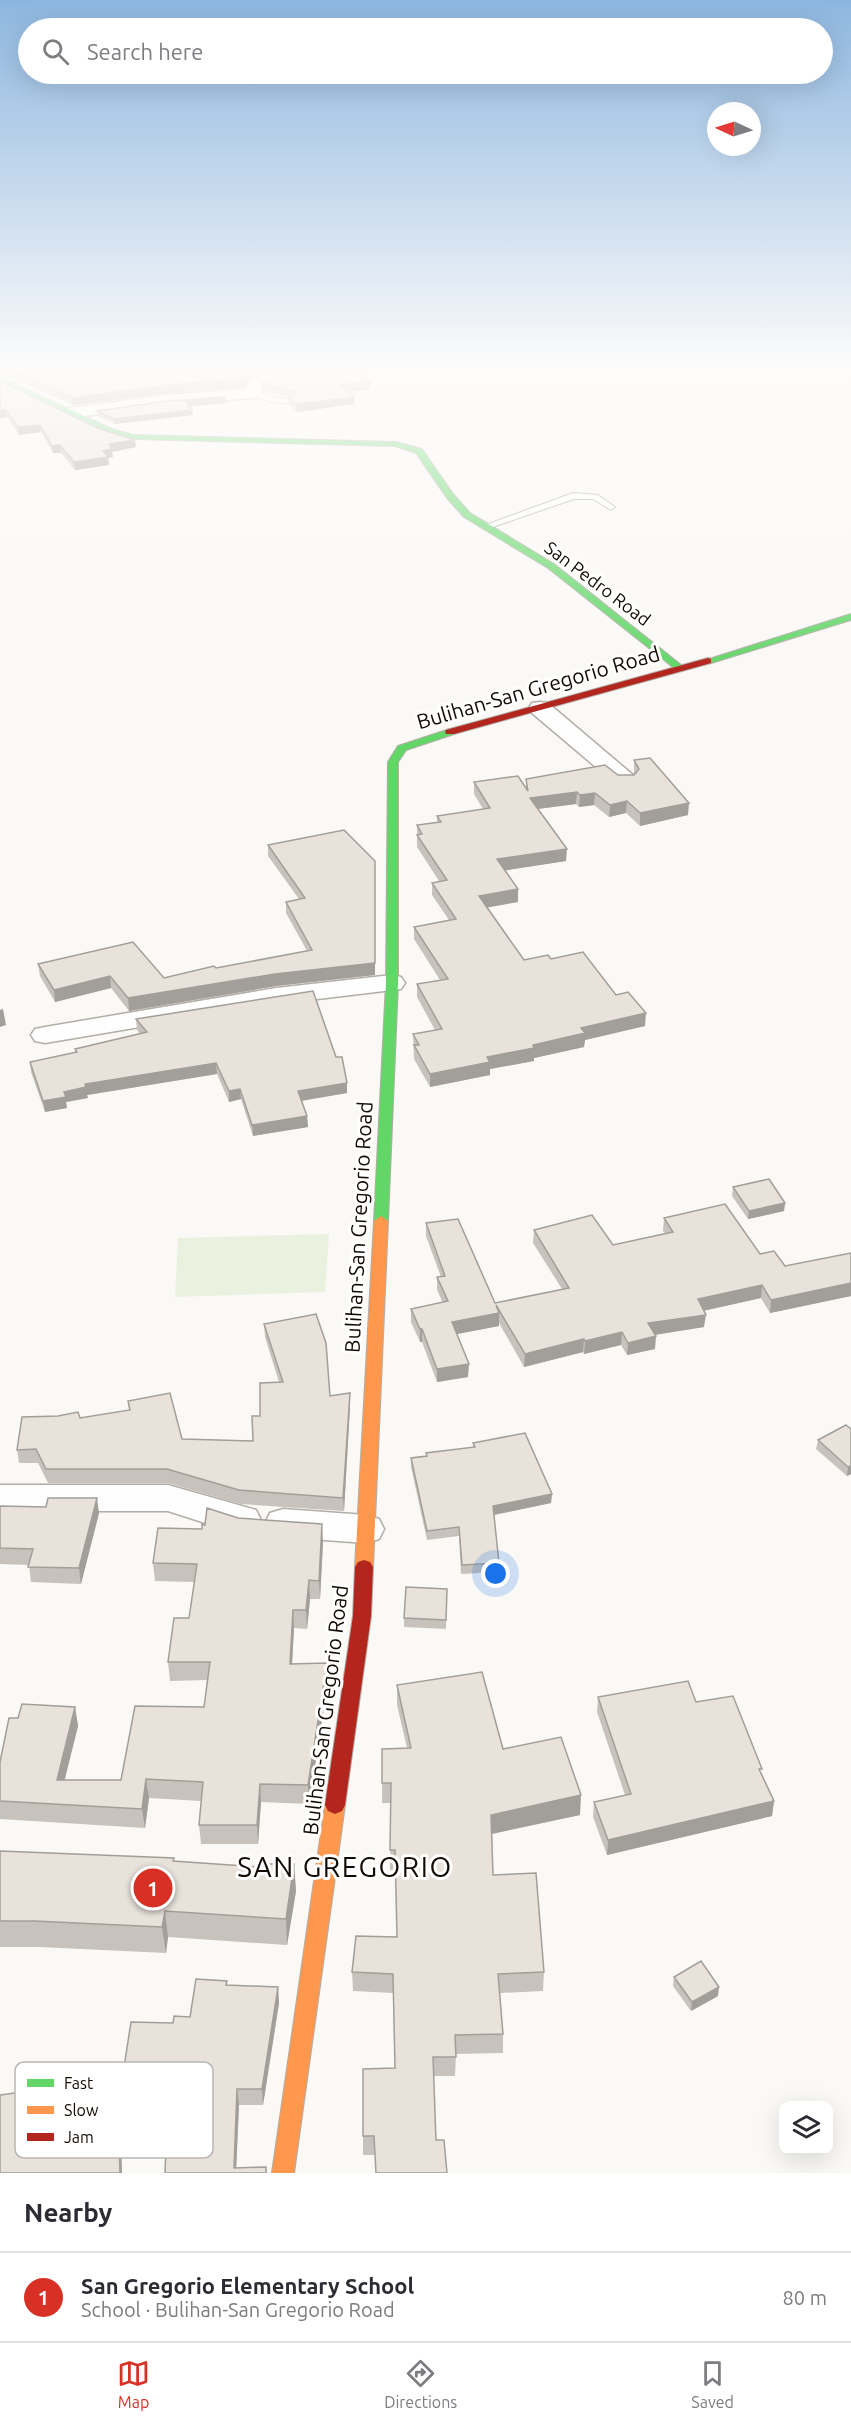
<!DOCTYPE html>
<meta charset="utf-8">
<style>
body{margin:0;font-family:Ubuntu,sans-serif;background:#f2f2f3;color:#2b2b33}
.controls{position:absolute;right:18px;bottom:18px;display:grid;overflow:hidden;border-radius:12px;box-shadow:0 6px 24px #0002}
.controls button{width:54px;height:54px;display:grid;place-items:center;padding:0;border:0;border-bottom:2px solid #e1e1e2;background:#fff;color:#2b2b33;font:30px sans-serif}
.compass{position:absolute;left:707px;top:102px;width:54px;height:54px;border-radius:50%;background:#fff;box-shadow:0 6px 24px #0002;rotate:274deg}
.you{position:absolute;left:496px;top:1574px;width:21px;height:21px;margin:-15px;border:4px solid #fff;border-radius:50%;background:#1a73e8;box-shadow:0 0 0 9px #1a73e833}
.badge{display:grid;place-items:center;width:39px;height:39px;border-radius:50%;background:#d93025;color:#fff;font-size:20px;font-weight:700}
.pin{position:absolute;translate:-50% -50%;border:3px solid #fff;box-shadow:0 2px 6px #0006}
.list{margin:0;padding:0;list-style:none}
h2{display:flex;justify-content:space-between;align-items:center;height:78px;margin:0;padding:0 24px;font-size:26px}
h2 small{font-size:20px;font-weight:400;color:#7c7c81}
.list li{display:grid;grid-template-columns:39px 1fr auto;gap:18px;align-items:center;box-sizing:border-box;height:90px;padding:0 24px;border-top:2px solid #e1e1e2}
.list b{display:block;font-size:22px;white-space:nowrap}
.list p{margin:0;font-size:20px;white-space:nowrap;color:#7c7c81}
.list em{font-size:20px;font-style:normal;color:#7c7c81}
.icon{flex:none;width:33px;height:33px;fill:none;stroke:currentColor;stroke-width:2;stroke-linecap:round;stroke-linejoin:round}
.map{position:relative;flex:none;width:851px;height:2173px;overflow:hidden}
.search{position:absolute;background:#fff;box-shadow:0 6px 24px #0002;left:18px;right:18px;top:18px;height:66px;display:flex;align-items:center;gap:15px;box-sizing:border-box;padding:0 21px;border-radius:33px;color:#7c7c81;font-size:22px}
.sheet{height:168px;background:#fff}
nav{display:flex;justify-content:space-around;align-items:center;box-sizing:border-box;height:84px;border-top:2px solid #e1e1e2;background:#fff;font-size:16px;color:#7c7c81}
nav a{display:grid;justify-items:center;gap:3px}
nav .on{color:#d93025}
.map>svg:first-child{display:block}
.green{fill:#eaf1df}
.lines{fill:none;stroke-linecap:round;stroke-linejoin:round}
.lane-casing{stroke:#b2ada6;stroke-width:2}
.street-casing{stroke:#b2ada6;stroke-width:3}
.fast-casing{stroke:#b2ada6;stroke-width:2}
.slow-casing{stroke:#b2ada6;stroke-width:2}
.jam-casing{stroke:#b2ada6;stroke-width:2}
.lane{fill:#fefefe;fill-rule:evenodd}
.street{fill:#fefefe;fill-rule:evenodd}
.fast{fill:#63d668;fill-rule:evenodd}
.slow{fill:#ff974d;fill-rule:evenodd}
.jam{fill:#b3261e;fill-rule:evenodd}
.wall{fill:#c8c2bc}
.shaded-wall{fill:#a29e99}
.building{fill:#e8e2db;stroke:#a29e99;stroke-width:1.5}
.labels{text-anchor:middle;dominant-baseline:central;stroke-width:6;stroke-linejoin:round;paint-order:stroke}
.far-street-label{font-size:18px;fill:#120b03;stroke:#fff}
.street-label{font-size:21px;fill:#120b03;stroke:#fff}
.near-quarter-label{font-size:28px;letter-spacing:1.5px;fill:#120b03;stroke:#fff}
.key{fill:#fff;stroke:#b8b6b3;stroke-width:1.5}
.key-label{font-size:16px;fill:#120b03}
</style>
<div class="map">
<svg width="851" height="2173" viewBox="0 0 851 2173">
<rect width="100%" height="100%" fill="#fbf9f6"/>
<polygon class="green" points="329,1234 325,1292 175,1297 178,1238"/>
<g class="lines">
<g class="lane-casing">
<g id="lane">
<polygon points="235,369 255,370 267,379 263,381 250,374 232,373 231,371"/>
<path d="M253,391L276,398L292,399L293,401C280,407 263,399 250,395V391Z"/>
<polygon points="573,493 598,495 615,507 611,510 593,499 574,499 487,529 480,527"/>
</g>
</g>
<g class="street-casing">
<g id="street">
<path d="M288,365H334L326,370L300,372L299,379L267,384L261,388L259,396L253,398L167,405L69,418L61,413L69,408L167,395L245,389C250,373 272,374 285,373Z"/>
<polygon points="540,702 548,703 633,775 636,780 633,785 617,785 532,713 529,708 532,703"/>
<polygon points="392,975 401,977 405,983 401,989 276,1004 45,1043 35,1041 31,1035 35,1029 45,1027 276,988"/>
<polygon points="0,1485 168,1485 256,1510 261,1520 256,1530 243,1534 233,1532 168,1511 0,1511"/>
<polygon points="283,1509 366,1515 379,1519 384,1529 379,1539 366,1543 283,1537 270,1533 265,1523 270,1513"/>
</g>
</g>
<g class="fast-casing">
<g id="fast">
<polygon points="0,377 112,429 134,435 396,442 422,449 453,494 470,513 554,564 686,669 678,671 548,568 464,517 447,498 416,453 395,446 134,439 106,433 0,382"/>
<polygon points="851,614 851,620 711,663 703,661"/>
<polygon points="450,729 455,732 454,734 406,750 398,762 398,983 388,1221 381,1226 374,1221 386,983 388,762 398,746"/>
</g>
</g>
<g class="slow-casing">
<g id="slow">
<polygon points="381,1216 388,1221 373,1567 370,1572 364,1574 358,1572 355,1567 374,1221"/>
<polygon points="335,1796 342,1799 345,1805 294,2173 272,2173 325,1805 328,1799"/>
</g>
</g>
<g class="jam-casing">
<g id="jam">
<polygon points="708,658 711,659 711,663 454,734 446,734 445,732 446,730"/>
<polygon points="364,1560 370,1562 373,1567 371,1616 345,1805 342,1811 335,1814 328,1811 325,1805 353,1616 355,1567 358,1562"/>
</g>
</g>
<use href="#lane" class="lane"/>
<use href="#street" class="street"/>
<use href="#fast" class="fast"/>
<use href="#slow" class="slow"/>
<use href="#jam" class="jam"/>
</g>
<g class="wall">
<polygon points="0,365 164,366 180,372 251,378 244,387 167,393 73,405 0,373"/>
<polygon points="226,365 287,365 283,371 262,373 252,368 227,368"/>
<polygon points="299,374 370,382 370,389 348,392 354,397 354,404 297,412 289,405 289,397 262,392 262,384"/>
<polygon points="0,381 136,447 112,452 113,457 108,458 109,465 75,470 61,453 53,453 41,432 19,435 7,417 0,418"/>
<polygon points="226,403 190,406 192,410 193,415 115,424 98,416 97,411"/>
<polygon points="634,760 688,815 640,826 626,813 609,817 594,805 579,807 576,804 538,809 566,861 505,870 518,902 487,907 524,960 551,959 616,995 645,1026 585,1040 584,1047 534,1058 534,1061 490,1069 490,1075 430,1087 414,1059 413,1034 435,1030 417,997 417,984 440,980 414,939 414,927 449,920 432,895 432,883 439,881 417,847 417,825 437,822 437,816 483,809 474,794 474,782 526,788 526,779 634,775"/>
<polygon points="268,845 375,975 276,986 129,1011 111,988 55,1002 40,976 38,964 164,978 307,951 286,913 286,902 299,899 268,856"/>
<polygon points="136,1019 336,1057 347,1083 347,1093 302,1101 307,1116 308,1127 253,1136 241,1099 229,1102 217,1074 87,1095 88,1098 66,1102 67,1108 45,1112 31,1072 30,1062 75,1052 75,1049 140,1034 137,1030"/>
<polygon points="733,1187 785,1203 784,1211 748,1219 732,1196"/>
<polygon points="664,1218 760,1254 785,1266 851,1253 851,1296 770,1313 761,1298 704,1311 704,1327 655,1335 655,1349 627,1355 621,1345 584,1354 583,1352 524,1367 499,1323 499,1326 457,1334 468,1377 437,1382 422,1342 420,1342 411,1322 411,1309 443,1303 437,1290 437,1277 441,1277 426,1236 426,1223 495,1303 562,1289 533,1243 534,1230 613,1245 665,1233 663,1231"/>
<polygon points="264,1324 330,1396 350,1393 350,1407 344,1511 240,1504 168,1483 48,1483 38,1463 19,1463 17,1450 80,1418 129,1410 128,1401 182,1439 253,1441 260,1416 279,1382 265,1337"/>
<polygon points="846,1425 851,1474 847,1476 816,1449 818,1440"/>
<polygon points="473,1443 552,1494 551,1503 494,1515 499,1563 499,1572 461,1574 459,1536 427,1540 411,1467 411,1458 426,1456 426,1453 473,1447"/>
<polygon points="0,1506 46,1507 99,1513 81,1584 31,1582 29,1565 0,1564"/>
<polygon points="238,1518 323,1542 320,1599 310,1599 307,1629 294,1628 292,1664 328,1682 309,1804 261,1802 258,1844 201,1844 199,1825 201,1801 149,1798 145,1828 0,1819 0,1762 18,1718 75,1707 78,1726 64,1780 121,1780 204,1707 207,1680 170,1681 168,1662 189,1618 194,1582 155,1581 153,1563 202,1529 205,1525"/>
<polygon points="447,1589 446,1629 404,1627 404,1618"/>
<polygon points="397,1685 503,1749 580,1815 492,1834 493,1875 544,1972 543,1991 500,1993 503,2034 503,2053 456,2054 455,2076 434,2076 374,2155 363,2155 363,2136 395,2068 393,1993 353,1991 352,1972 397,1937 395,1870 390,1870 391,1803 382,1803 382,1783 407,1748 397,1705"/>
<polygon points="598,1697 696,1702 762,1774 774,1801 772,1816 607,1855 593,1817 594,1802 625,1795 597,1712"/>
<polygon points="0,1851 260,1867 294,1864 296,1891 287,1945 168,1937 166,1953 39,1947 0,1947"/>
<polygon points="674,1977 718,1996 691,2011 673,1986"/>
<polygon points="227,1985 278,1987 279,2003 263,2105 239,2105 236,2168 266,2167 267,2173 165,2173 168,2111 122,2109 120,2093 173,2023 190,2017"/>
</g>
<g class="shaded-wall">
<polygon points="270,365 287,365 283,371 262,373 261,366"/>
<polygon points="251,370 251,378 244,387 167,393 73,405 72,398"/>
<polygon points="370,382 370,389 341,393 340,385"/>
<polygon points="226,397 226,403 186,407 185,401"/>
<polygon points="354,397 354,404 297,412 296,404"/>
<polygon points="0,410 6,410 7,417 0,418"/>
<polygon points="192,410 193,415 115,424 114,419"/>
<polygon points="40,425 41,432 19,435 18,427"/>
<polygon points="135,440 136,447 112,452 113,457 108,458 109,465 75,470 74,462 109,444"/>
<polygon points="60,445 61,453 53,453 52,446"/>
<polygon points="577,792 576,804 529,810 530,798"/>
<polygon points="595,793 594,805 579,807 580,795"/>
<polygon points="627,801 626,813 609,817 610,805"/>
<polygon points="689,803 688,815 640,826 640,813"/>
<polygon points="567,849 566,861 496,872 497,859"/>
<polygon points="375,861 375,975 276,986 129,1011 128,998 275,974 375,963"/>
<polygon points="518,889 518,902 479,909 479,896"/>
<polygon points="110,976 111,988 55,1002 54,990"/>
<polygon points="3,1009 6,1025 0,1027 0,1010"/>
<polygon points="646,1013 645,1026 585,1040 584,1047 534,1058 534,1061 490,1069 490,1075 430,1087 430,1074 487,1057 533,1045 581,1028"/>
<polygon points="216,1063 217,1074 87,1095 88,1098 66,1102 67,1108 45,1112 43,1101 64,1092 85,1084"/>
<polygon points="347,1083 347,1093 299,1101 298,1091"/>
<polygon points="240,1089 241,1099 229,1102 229,1091"/>
<polygon points="307,1116 308,1127 253,1136 252,1125"/>
<polygon points="785,1203 784,1211 748,1219 749,1211"/>
<polygon points="851,1283 851,1296 770,1313 771,1300"/>
<polygon points="762,1285 761,1298 697,1312 698,1299"/>
<polygon points="499,1313 499,1326 452,1335 452,1322"/>
<polygon points="706,1315 704,1327 647,1336 648,1323"/>
<rect x="420" y="1329" width="2" height="13"/>
<polygon points="622,1332 621,1345 584,1354 585,1341"/>
<polygon points="656,1336 655,1349 627,1355 628,1343"/>
<polygon points="584,1339 583,1352 524,1367 525,1354"/>
<polygon points="469,1364 468,1377 437,1382 437,1369"/>
<polygon points="350,1393 350,1407 344,1511 343,1498"/>
<polygon points="851,1466 851,1474 847,1476 848,1467"/>
<polygon points="552,1494 551,1503 493,1515 493,1506"/>
<polygon points="97,1498 99,1513 81,1584 79,1568"/>
<polygon points="322,1524 323,1542 320,1599 319,1581"/>
<polygon points="309,1580 310,1599 307,1629 306,1610"/>
<polygon points="293,1610 294,1628 291,1682 290,1664"/>
<polygon points="327,1663 328,1682 309,1804 308,1785"/>
<polygon points="75,1707 78,1726 60,1799 57,1780"/>
<polygon points="146,1779 149,1798 145,1828 142,1809"/>
<polygon points="260,1784 261,1802 258,1844 257,1825"/>
<polygon points="581,1795 580,1815 491,1834 491,1815"/>
<polygon points="774,1801 772,1816 607,1855 608,1840"/>
<polygon points="294,1864 296,1891 287,1945 286,1919"/>
<polygon points="165,1911 168,1937 166,1953 162,1927"/>
<polygon points="278,1987 279,2003 263,2105 262,2089"/>
<polygon points="719,1987 718,1996 691,2011 692,2002"/>
<polygon points="117,2079 120,2095 122,2173 120,2173"/>
<polygon points="237,2089 239,2105 236,2173 234,2168"/>
</g>
<g class="building">
<polygon points="0,365 163,365 164,366 176,365 180,372 223,368 251,370 243,379 166,385 72,398 0,366"/>
<polygon points="323,365 350,365 370,382 340,385 354,397 296,404 289,397 295,394 294,391 262,384 263,382 299,374 302,367"/>
<polygon points="0,381 100,429 135,440 109,444 112,449 103,451 108,457 74,462 60,445 52,446 40,425 18,427 6,410 0,410"/>
<polygon points="226,397 185,401 192,410 114,419 97,411 167,401"/>
<polygon points="650,758 689,803 640,813 627,801 610,805 595,793 580,795 577,792 530,798 567,849 497,859 518,889 479,896 524,960 548,955 551,959 583,952 616,995 628,992 646,1013 581,1028 585,1033 533,1045 534,1048 487,1057 490,1062 430,1074 414,1045 419,1045 413,1034 442,1029 417,984 448,979 414,927 456,919 432,883 447,880 417,835 422,834 417,825 441,822 437,816 490,808 474,782 518,776 528,791 526,779 605,765 618,775 634,775 639,769 634,760"/>
<polygon points="344,830 375,861 375,963 275,974 128,998 110,976 54,990 38,964 133,942 164,978 214,966 216,968 312,950 286,902 305,898 268,845"/>
<polygon points="313,991 336,1057 342,1057 347,1083 298,1091 307,1116 252,1125 240,1089 229,1091 216,1063 85,1084 86,1087 64,1092 66,1097 43,1101 30,1062 77,1052 75,1049 147,1032 136,1019"/>
<polygon points="769,1179 785,1203 749,1211 733,1187"/>
<polygon points="725,1204 760,1254 774,1251 785,1266 851,1253 851,1283 771,1300 762,1285 698,1299 706,1315 648,1323 656,1336 628,1343 622,1332 585,1341 584,1339 525,1354 496,1305 499,1313 452,1322 469,1364 437,1369 422,1329 420,1329 411,1309 448,1301 437,1277 445,1276 426,1223 458,1219 495,1303 569,1288 534,1230 592,1215 613,1245 673,1232 664,1218"/>
<polygon points="316,1314 326,1343 330,1396 350,1393 343,1498 239,1490 167,1469 46,1469 36,1449 17,1450 22,1417 58,1416 78,1412 80,1418 130,1410 128,1401 170,1393 182,1439 253,1441 252,1416 260,1416 260,1383 283,1382 264,1324"/>
<polygon points="846,1425 851,1429 851,1466 848,1467 818,1440"/>
<polygon points="525,1433 552,1494 493,1506 499,1563 462,1565 459,1527 427,1531 411,1458 427,1456 426,1453 475,1447 473,1443"/>
<polygon points="48,1498 97,1498 79,1568 28,1567 33,1549 0,1548 0,1506 46,1507"/>
<polygon points="207,1508 238,1518 322,1524 319,1581 309,1580 306,1610 293,1610 290,1664 327,1663 308,1785 260,1784 257,1825 199,1825 203,1782 146,1779 142,1809 0,1801 0,1762 9,1718 18,1718 22,1704 75,1707 57,1780 121,1780 135,1706 204,1707 210,1662 168,1662 174,1618 189,1618 197,1564 153,1563 158,1528 202,1529 202,1524 205,1525"/>
<polygon points="406,1587 447,1589 446,1620 404,1618"/>
<polygon points="482,1672 503,1749 561,1737 581,1795 491,1815 493,1875 536,1873 544,1972 498,1974 503,2034 455,2035 456,2057 433,2057 436,2140 444,2140 447,2173 376,2173 374,2136 363,2136 363,2069 395,2068 393,1974 352,1972 356,1936 397,1937 395,1850 390,1850 391,1783 382,1783 382,1749 411,1748 397,1685"/>
<polygon points="688,1681 696,1702 733,1696 762,1769 759,1769 774,1801 608,1840 594,1802 631,1794 598,1697"/>
<polygon points="0,1851 174,1858 173,1861 260,1867 260,1864 294,1864 286,1919 165,1911 162,1927 34,1921 0,1921"/>
<polygon points="701,1961 719,1987 692,2002 674,1977"/>
<polygon points="196,1979 227,1981 226,1985 278,1987 262,2089 237,2089 234,2168 266,2167 266,2173 165,2173 168,2095 120,2093 131,2022 173,2023 174,2016 190,2017"/>
<polygon points="117,2079 120,2173 0,2173 0,2095"/>
</g>
<linearGradient id="sky" x2="0" y2="1"><stop stop-color="#8db6df"/><stop offset="0.55" stop-color="#fdfcfb"/><stop offset="1" stop-color="#fdfcfb" stop-opacity="0"/></linearGradient>
<rect width="851" height="669" fill="url(#sky)"/>
<g class="labels">
<g class="far-street-label">
<text transform="translate(598 583) rotate(37)">San Pedro Road</text>
</g>
<g class="street-label">
<text transform="translate(538 687) rotate(-16)">Bulihan-San Gregorio Road</text>
<text transform="translate(358 1227) rotate(-87)">Bulihan-San Gregorio Road</text>
<text transform="translate(325 1710) rotate(-83)">Bulihan-San Gregorio Road</text>
</g>
<g class="near-quarter-label">
<text x="345" y="1866">SAN GREGORIO</text>
</g>
</g>
<rect x="15" y="2062" width="198" height="96" rx="9" class="key"/>
<rect x="27" y="2079" width="27" height="8" fill="#63d668"/>
<rect x="27" y="2106" width="27" height="8" fill="#ff974d"/>
<rect x="27" y="2133" width="27" height="8" fill="#b3261e"/>
<g class="key-label">
<text x="64" y="2089">Fast</text>
<text x="64" y="2116">Slow</text>
<text x="64" y="2143">Jam</text>
</g>
</svg>
<div class="controls">
<button><svg class="icon" aria-label="layers" viewBox="0 0 24 24"><path d="M12 4l9 5-9 5-9-5zM3 14l9 5 9-5"/></svg></button>
</div>
<svg class="compass" viewBox="-18 -18 36 36"><path d="M0-13l5 13h-10z" fill="#e53935"/><path d="M0 13l5-13h-10z" fill="#7c7c81"/></svg>
<div class="you"></div>
<div class="pin badge" style="left:153px;top:1888px">1</div>
<div class="search"><svg class="icon" aria-label="search" viewBox="0 0 24 24"><circle cx="10" cy="10" r="6"/><path d="M15 15l6 6"/></svg>Search here</div>
</div>
<section class="sheet">
<h2>Nearby<small></small></h2>
<ul class="list">
<li><span class="badge">1</span><div><b>San Gregorio Elementary School</b><p>School · Bulihan-San Gregorio Road</p></div><em>80 m</em></li>
</ul>
</section>
<nav>
<a class="on"><svg class="icon" aria-label="map" viewBox="0 0 24 24"><path d="M3 6l6-2 6 2 6-2v14l-6 2-6-2-6 2zM9 4v14M15 6v14"/></svg>Map</a>
<a><svg class="icon" aria-label="directions" viewBox="0 0 24 24"><path d="M12 3l9 9-9 9-9-9zM9 14v-3h6M13 9l2 2-2 2"/></svg>Directions</a>
<a><svg class="icon" aria-label="saved" viewBox="0 0 24 24"><path d="M7 4h10v16l-5-4-5 4z"/></svg>Saved</a>
</nav>
